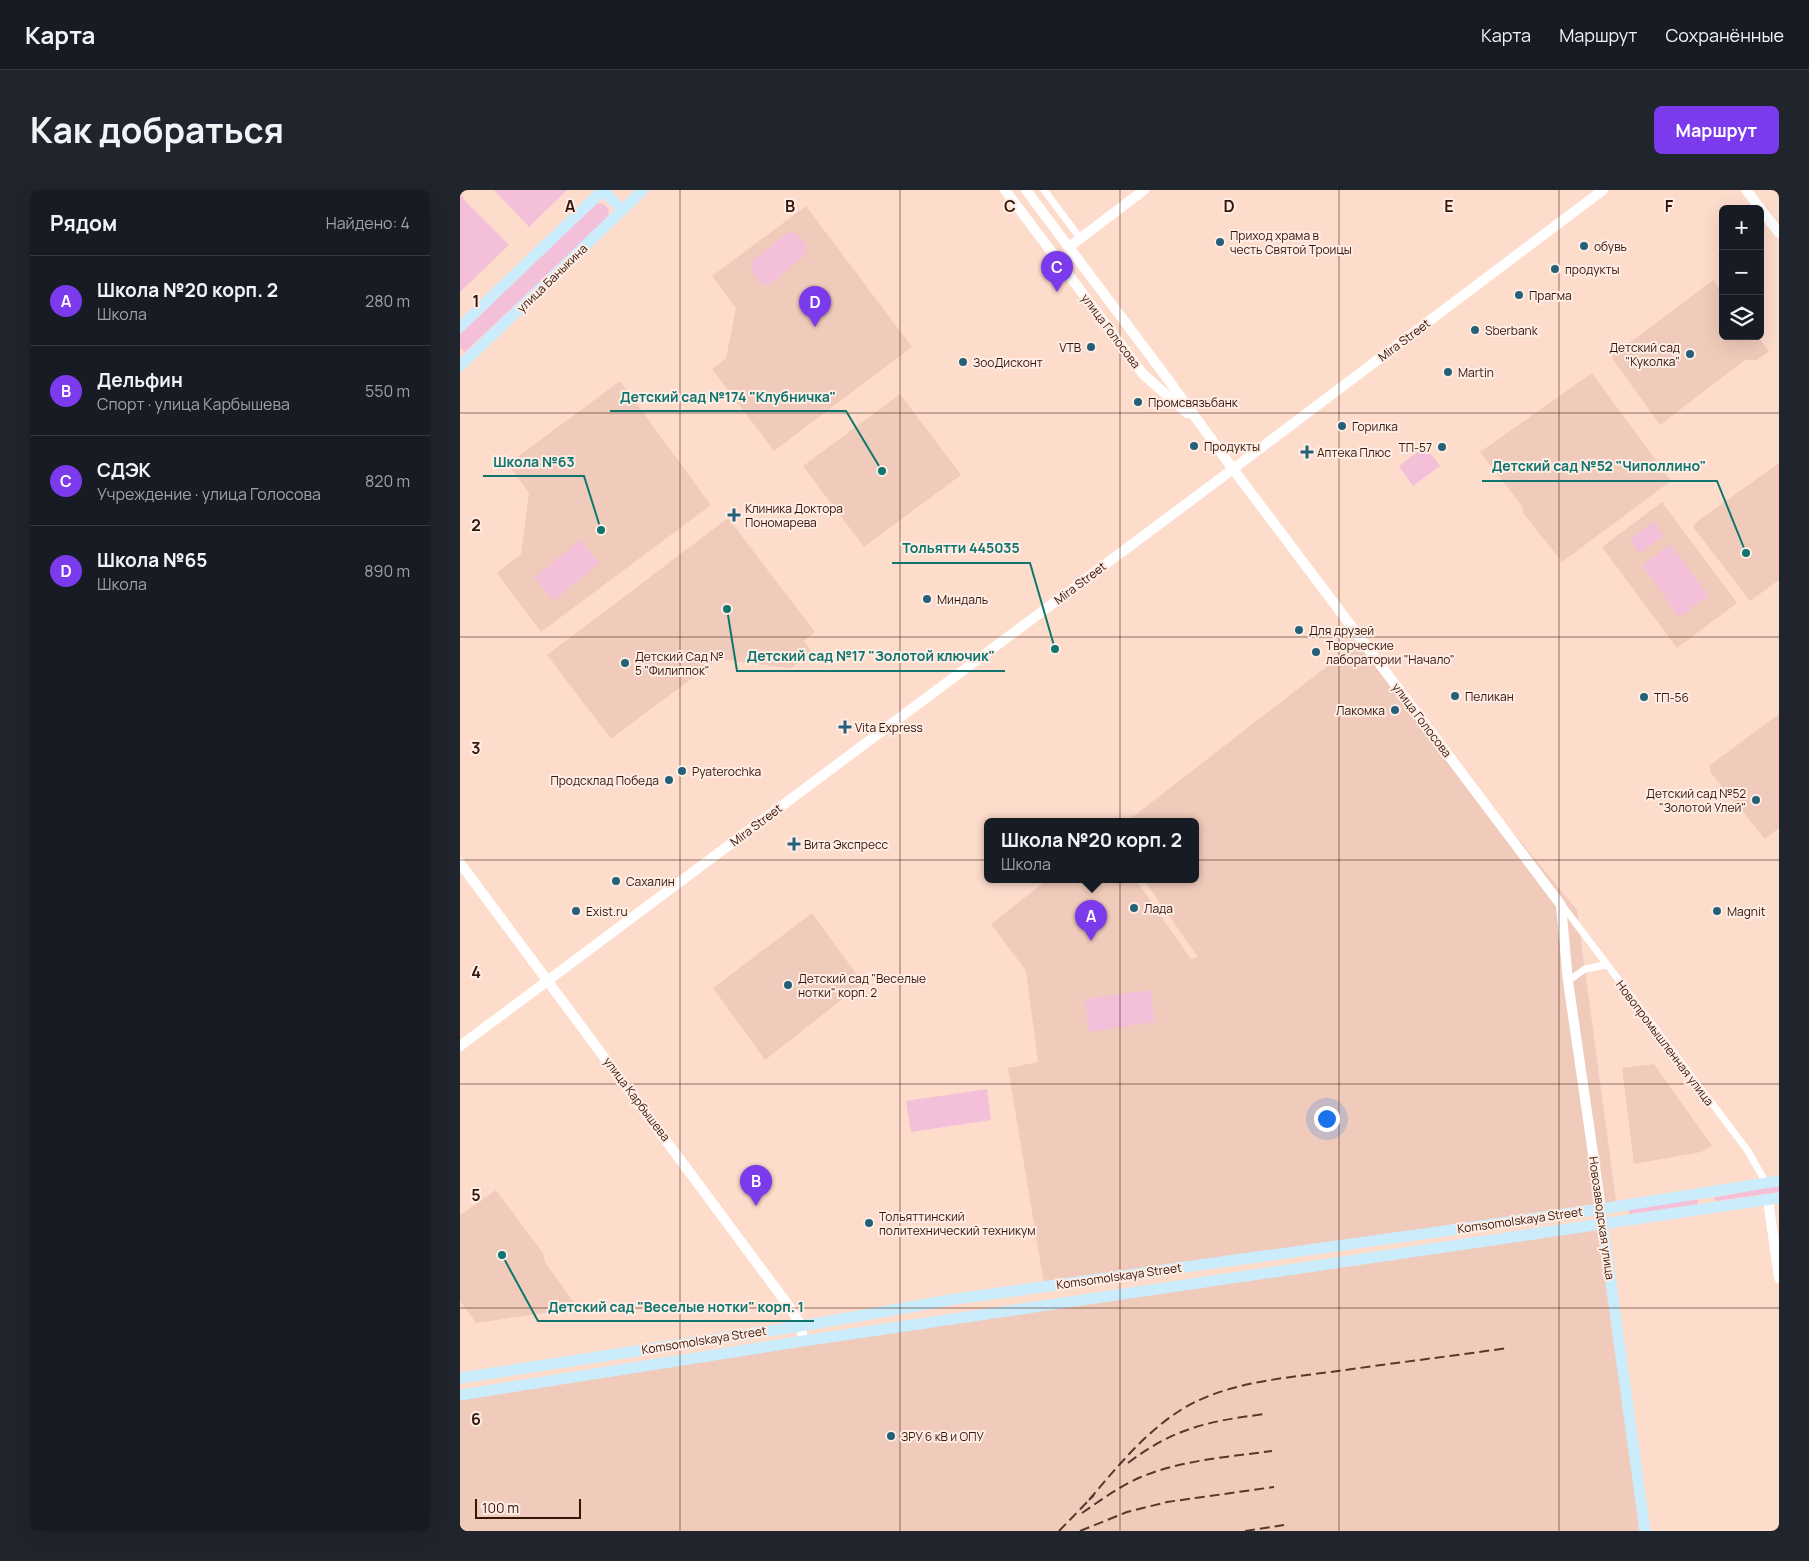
<!DOCTYPE html>
<html lang="ru">
<meta charset="utf-8">
<style>
body{margin:0;font-family:Manrope,sans-serif;background:#20242c;color:#f1f3f6}
.controls{position:absolute;right:15px;top:15px;display:grid;overflow:hidden;border-radius:8px;box-shadow:0 5px 20px #0002}
.controls button{width:45px;height:45px;display:grid;place-items:center;padding:0;border:0;border-bottom:1px solid #363941;background:#171b24;color:#f1f3f6;font:25px sans-serif}
.scale{position:absolute;left:15px;bottom:12px;width:106px;box-sizing:border-box;padding-left:5px;border:2px solid #351708;border-top:0;font-size:14px;line-height:18px;white-space:nowrap;color:#351708;-webkit-text-stroke:4px #ffede5;paint-order:stroke}
.you{position:absolute;left:866px;top:928px;width:18px;height:18px;margin:-12px;border:4px solid #fff;border-radius:50%;background:#1a73e8;box-shadow:0 0 0 8px #1a73e833}
.badge{display:grid;place-items:center;width:32px;height:32px;border-radius:50%;background:#7c3aed;color:#fff;font-size:16px;font-weight:700}
.pin{position:absolute;translate:-50% -41px;filter:drop-shadow(0 1px 2px #0008)}
.pin::after{content:'';position:absolute;top:26px;width:18px;height:15px;background:inherit;clip-path:polygon(0 0,100% 0,50% 100%)}
.popup{position:absolute;left:524px;top:628px;width:215px;height:65px;box-sizing:border-box;display:grid;place-content:center;border-radius:8px;background:#171b24;filter:drop-shadow(0 1px 4px #0005);font-size:16px;white-space:nowrap;color:#9ea1a6}
.popup b{font-size:19px;color:#f1f3f6}
.popup::after{content:'';position:absolute;left:50%;top:100%;margin-left:-10px;border:10px solid transparent;border-top-color:#171b24}
.list{margin:0;padding:0;list-style:none}
h2{display:flex;justify-content:space-between;align-items:center;height:65px;margin:0;padding:0 20px;font-size:21px}
h2 small{font-size:16px;font-weight:400;color:#9ea1a6}
.list li{display:grid;grid-template-columns:32px 1fr auto;gap:15px;align-items:center;box-sizing:border-box;height:90px;padding:0 20px;border-top:1px solid #363941}
.list b{display:block;font-size:19px;white-space:nowrap}
.list p{margin:0;font-size:16px;white-space:nowrap;color:#9ea1a6}
.list em{font-size:16px;font-style:normal;color:#9ea1a6}
.icon{flex:none;width:28px;height:28px;fill:none;stroke:currentColor;stroke-width:2;stroke-linecap:round;stroke-linejoin:round}
.map{position:relative;flex:none;width:1319px;height:1341px;overflow:hidden;border-radius:8px}
header{display:flex;align-items:center;gap:30px;box-sizing:border-box;height:70px;padding:0 25px;background:#171b24;border-bottom:1px solid #363941}
header strong{font-size:24px}
nav{display:flex;gap:28px;margin-inline-start:auto;font-size:18px}
.intro{display:flex;align-items:center;justify-content:space-between;box-sizing:border-box;height:120px;padding:0 30px}
h1{margin:0;font-size:35px}
.button{padding:12px 22px;border-radius:8px;background:#7c3aed;color:#fff;font-size:18px;font-weight:700}
main{display:flex;gap:30px;padding:0 30px}
aside{flex:1;background:#171b24;border-radius:8px;box-shadow:0 5px 20px #0002}
.map>svg:first-child{display:block}
.built{fill:#f0cbbb}
.green{fill:#f3bfd9}
.lines{fill:none;stroke-linecap:round;stroke-linejoin:round}
.street{stroke:#fff;stroke-width:7}
.secondary{stroke:#fff;stroke-width:10}
.primary{stroke:#cbecfb;stroke-width:11}
.rail{stroke:#573829;stroke-width:2;stroke-dasharray:10 5;stroke-linecap:butt}
.grid{fill:none;stroke:#351708;stroke-width:1;stroke-opacity:0.55}
.poi-dot{fill:#246178;stroke:#ffede5;stroke-width:2}
.labels{text-anchor:middle;dominant-baseline:central;stroke-width:4;stroke-linejoin:round;paint-order:stroke}
.poi-label{font-size:12px;fill:#351708;stroke:#ffede5;text-anchor:start}
.street-label{font-size:12px;fill:#351708;stroke:#ffede5}
.grid-label{font-size:16px;text-anchor:middle;font-weight:bold;fill:#351708;stroke:#ffede5;stroke-width:4;stroke-linejoin:round;paint-order:stroke}
.leader{fill:none;stroke:#0f766e;stroke-width:2}
.callout-dot{fill:#0f766e;stroke:#ffede5;stroke-width:2}
.callout-label{font-size:14px;text-anchor:middle;font-weight:bold;fill:#0f766e;stroke:#ffede5;stroke-width:4;stroke-linejoin:round;paint-order:stroke}
</style>
<header>
<strong>Карта</strong>
<nav><a>Карта</a><a>Маршрут</a><a>Сохранённые</a></nav>
</header>
<div class="intro"><h1>Как добраться</h1><a class="button">Маршрут</a></div>
<main>
<aside>
<h2>Рядом<small>Найдено: 4</small></h2>
<ul class="list">
<li><span class="badge">A</span><div><b>Школа №20 корп. 2</b><p>Школа</p></div><em>280 m</em></li>
<li><span class="badge">B</span><div><b>Дельфин</b><p>Спорт · улица Карбышева</p></div><em>550 m</em></li>
<li><span class="badge">C</span><div><b>СДЭК</b><p>Учреждение · улица Голосова</p></div><em>820 m</em></li>
<li><span class="badge">D</span><div><b>Школа №65</b><p>Школа</p></div><em>890 m</em></li>
</ul>
</aside>
<div class="map">
<svg width="1319" height="1341" viewBox="0 0 1319 1341">
<rect width="100%" height="100%" fill="#fedccc"/>
<g class="built">
<polygon points="346,16 452,157 314,261 252,179 266,168 276,118 252,86"/>
<polygon points="1253,90 1263,103 1263,146 1297,146 1309,161 1297,170 1285,170 1200,235 1151,167"/>
<polygon points="1132,183 1211,291 1102,372 1063,323 1062,316 1020,262"/>
<polygon points="160,191 251,315 81,442 37,383 61,364 69,303 48,274"/>
<polygon points="440,204 501,285 404,357 343,276"/>
<polygon points="1319,273 1319,390 1290,411 1233,337 1235,333"/>
<polygon points="1202,312 1277,413 1217,458 1142,357"/>
<polygon points="268,328 355,442 344,451 352,462 331,478 258,469 151,549 87,465"/>
<polygon points="897,453 1117,720 1156,1011 584,1094 548,878 578,872 566,781 531,734 587,690 676,690 731,769 738,767 684,690 735,690 735,632 666,632"/>
<polygon points="1319,524 1319,638 1305,649 1250,582 1250,575"/>
<polygon points="352,723 403,793 305,870 253,798"/>
<polygon points="1194,874 1252,956 1241,962 1174,974 1162,878"/>
<polygon points="36,1000 83,1063 85,1072 118,1118 16,1133 0,1111 0,1025"/>
<polygon points="1143,1035 1185,1341 0,1341 0,1205"/>
</g>
<g class="green">
<polygon points="34,0 107,0 69,37"/>
<polygon points="0,3 7,13 49,55 0,102"/>
<path d="M140,13C148,15 151,21 147,28L5,162L0,157V144L136,14Z"/>
<path d="M331,42C341,45 349,56 345,65L310,94L305,95C297,90 288,80 292,71L326,44Z"/>
<polygon points="965,256 980,276 953,296 939,276"/>
<polygon points="1194,332 1204,346 1180,363 1170,349"/>
<polygon points="121,350 139,373 93,411 74,387"/>
<polygon points="1211,354 1248,406 1219,427 1182,375"/>
<polygon points="691,800 695,832 629,842 624,809"/>
<polygon points="527,899 531,930 451,942 446,911"/>
<polygon points="1319,995 1319,1002 1256,1011 1253,1008"/>
<polygon points="1238,1008 1238,1014 1170,1024 1168,1020"/>
</g>
<g class="lines">
<g class="street">
<polyline points="584,0 620,48"/>
<polyline points="1102,715 1288,961 1306,993"/>
<polyline points="1108,791 1125,779 1146,775"/>
</g>
<g class="secondary">
<polyline points="545,0 683,184 727,223"/>
<polyline points="566,0 704,184 773,279 1101,715 1108,791 1141,1019"/>
<polyline points="1286,0 1319,43"/>
<polyline points="609,57 684,0"/>
<polyline points="0,673 331,1119 341,1136 343,1151"/>
<polyline points="0,856 753,294 1143,0"/>
<polyline points="1308,1010 1319,1088"/>
</g>
<g class="primary">
<polyline points="143,0 162,20"/>
<polyline points="0,137 143,0"/>
<polyline points="0,176 183,0"/>
<polyline points="1142,1028 1185,1341"/>
<polyline points="0,1188 341,1136 496,1109 1141,1019 1319,991"/>
<polyline points="0,1205 343,1151 1319,1008"/>
</g>
<g class="rail">
<path d="M668,1273C714,1238 749,1231 805,1224"/>
<path d="M629,1310C657,1277 686,1241 724,1218C770,1191 827,1188 878,1181C935,1173 991,1166 1048,1158"/>
<path d="M622,1323C641,1310 660,1296 681,1287C722,1270 768,1267 812,1261"/>
<polyline points="599,1341 634,1305"/>
<polyline points="620,1341 667,1322 707,1312 814,1297"/>
<polyline points="785,1341 824,1335"/>
</g>
</g>
<path class="grid" d="M220,0V1341M440,0V1341M660,0V1341M879,0V1341M1099,0V1341M0,223H1319M0,447H1319M0,670H1319M0,894H1319M0,1118H1319"/>
<g class="poi-dot">
<circle cx="760" cy="52" r="5"/>
<circle cx="1124" cy="56" r="5"/>
<circle cx="1095" cy="79" r="5"/>
<circle cx="1059" cy="105" r="5"/>
<circle cx="1015" cy="140" r="5"/>
<circle cx="631" cy="157" r="5"/>
<circle cx="1230" cy="164" r="5"/>
<circle cx="503" cy="172" r="5"/>
<circle cx="988" cy="182" r="5"/>
<circle cx="678" cy="212" r="5"/>
<circle cx="882" cy="236" r="5"/>
<circle cx="734" cy="256" r="5"/>
<circle cx="982" cy="257" r="5"/>
<path d="M844.5 254.5h5v5h5v5h-5v5h-5v-5h-5v-5h5z"/>
<path d="M271.5 317.5h5v5h5v5h-5v5h-5v-5h-5v-5h5z"/>
<circle cx="467" cy="409" r="5"/>
<circle cx="839" cy="440" r="5"/>
<circle cx="856" cy="462" r="5"/>
<circle cx="165" cy="473" r="5"/>
<circle cx="995" cy="506" r="5"/>
<circle cx="1184" cy="507" r="5"/>
<circle cx="935" cy="520" r="5"/>
<path d="M382.5 529.5h5v5h5v5h-5v5h-5v-5h-5v-5h5z"/>
<circle cx="222" cy="581" r="5"/>
<circle cx="209" cy="590" r="5"/>
<circle cx="1296" cy="610" r="5"/>
<path d="M331.5 646.5h5v5h5v5h-5v5h-5v-5h-5v-5h5z"/>
<circle cx="156" cy="691" r="5"/>
<circle cx="674" cy="718" r="5"/>
<circle cx="116" cy="721" r="5"/>
<circle cx="1257" cy="721" r="5"/>
<circle cx="328" cy="795" r="5"/>
<circle cx="409" cy="1033" r="5"/>
<circle cx="431" cy="1246" r="5"/>
</g>
<g class="labels">
<g class="poi-label">
<text x="770" y="45">Приход храма в<tspan x="770" dy="14">честь Святой Троицы</tspan></text>
<text x="1134" y="56">обувь</text>
<text x="1105" y="79">продукты</text>
<text x="1069" y="105">Прагма</text>
<text x="1025" y="140">Sberbank</text>
<text x="621" y="157" text-anchor="end">VTB</text>
<text x="1220" y="157" text-anchor="end">Детский сад<tspan x="1220" dy="14">"Куколка"</tspan></text>
<text x="513" y="172">ЗооДисконт</text>
<text x="998" y="182">Martin</text>
<text x="688" y="212">Промсвязьбанк</text>
<text x="892" y="236">Горилка</text>
<text x="744" y="256">Продукты</text>
<text x="972" y="257" text-anchor="end">ТП-57</text>
<text x="857" y="262">Аптека Плюс</text>
<text x="285" y="318">Клиника Доктора<tspan x="285" dy="14">Пономарева</tspan></text>
<text x="477" y="409">Миндаль</text>
<text x="849" y="440">Для друзей</text>
<text x="866" y="455">Творческие<tspan x="866" dy="14">лаборатории "Начало"</tspan></text>
<text x="175" y="466">Детский Сад №<tspan x="175" dy="14">5 "Филиппок"</tspan></text>
<text x="1005" y="506">Пеликан</text>
<text x="1194" y="507">ТП-56</text>
<text x="925" y="520" text-anchor="end">Лакомка</text>
<text x="395" y="537">Vita Express</text>
<text x="232" y="581">Pyaterochka</text>
<text x="199" y="590" text-anchor="end">Продсклад Победа</text>
<text x="1286" y="603" text-anchor="end">Детский сад №52<tspan x="1286" dy="14">"Золотой Улей"</tspan></text>
<text x="344" y="654">Вита Экспресс</text>
<text x="166" y="691">Сахалин</text>
<text x="684" y="718">Лада</text>
<text x="126" y="721">Exist.ru</text>
<text x="1267" y="721">Magnit</text>
<text x="338" y="788">Детский сад "Веселые<tspan x="338" dy="14">нотки" корп. 2</tspan></text>
<text x="419" y="1026">Тольяттинский<tspan x="419" dy="14">политехнический техникум</tspan></text>
<text x="441" y="1246">ЗРУ 6 кВ и ОПУ</text>
</g>
<g class="street-label">
<text transform="translate(92 88) rotate(-44)">улица Баныкина</text>
<text transform="translate(651 141) rotate(53)">улица Голосова</text>
<text transform="translate(944 150) rotate(-37)">Mira Street</text>
<text transform="translate(620 393) rotate(-37)">Mira Street</text>
<text transform="translate(962 530) rotate(53)">улица Голосова</text>
<text transform="translate(296 635) rotate(-37)">Mira Street</text>
<text transform="translate(1205 853) rotate(53)">Новопромышленная улица</text>
<text transform="translate(177 909) rotate(53)">улица Карбышева</text>
<text transform="translate(1142 1028) rotate(82)">Новозаводская улица</text>
<text transform="translate(1060 1030) rotate(-8)">Komsomolskaya Street</text>
<text transform="translate(659 1086) rotate(-8)">Komsomolskaya Street</text>
<text transform="translate(244 1150) rotate(-9)">Komsomolskaya Street</text>
</g>
</g>
<g class="grid-label">
<text x="110" y="22">A</text>
<text x="330" y="22">B</text>
<text x="550" y="22">C</text>
<text x="769" y="22">D</text>
<text x="989" y="22">E</text>
<text x="1209" y="22">F</text>
<text x="16" y="117">1</text>
<text x="16" y="341">2</text>
<text x="16" y="564">3</text>
<text x="16" y="788">4</text>
<text x="16" y="1011">5</text>
<text x="16" y="1235">6</text>
</g>
<path class="leader" d="M422 281L386 221H150M141 340L124 286H23M1286 363L1257 291H1022M595 459L570 373H432M267 419L277 481H545M42 1065L78 1131H354"/>
<g class="callout-dot">
<circle cx="422" cy="281" r="5"/>
<circle cx="141" cy="340" r="5"/>
<circle cx="1286" cy="363" r="5"/>
<circle cx="595" cy="459" r="5"/>
<circle cx="267" cy="419" r="5"/>
<circle cx="42" cy="1065" r="5"/>
</g>
<g class="callout-label">
<text x="268" y="212">Детский сад №174 "Клубничка"</text>
<text x="74" y="277">Школа №63</text>
<text x="1139" y="281">Детский сад №52 "Чиполлино"</text>
<text x="501" y="363">Тольятти 445035</text>
<text x="411" y="471">Детский сад №17 "Золотой ключик"</text>
<text x="216" y="1122">Детский сад "Веселые нотки" корп. 1</text>
</g>
</svg>
<div class="controls">
<button>+</button>
<button>−</button>
<button><svg class="icon" aria-label="layers" viewBox="0 0 24 24"><path d="M12 4l9 5-9 5-9-5zM3 14l9 5 9-5"/></svg></button>
</div>
<div class="scale">100 m</div>
<div class="you"></div>
<div class="pin badge" style="left:631px;top:751px">A</div>
<div class="popup"><b>Школа №20 корп. 2</b>Школа</div>
<div class="pin badge" style="left:296px;top:1016px">B</div>
<div class="pin badge" style="left:597px;top:102px">C</div>
<div class="pin badge" style="left:355px;top:137px">D</div>
</div>
</main>
